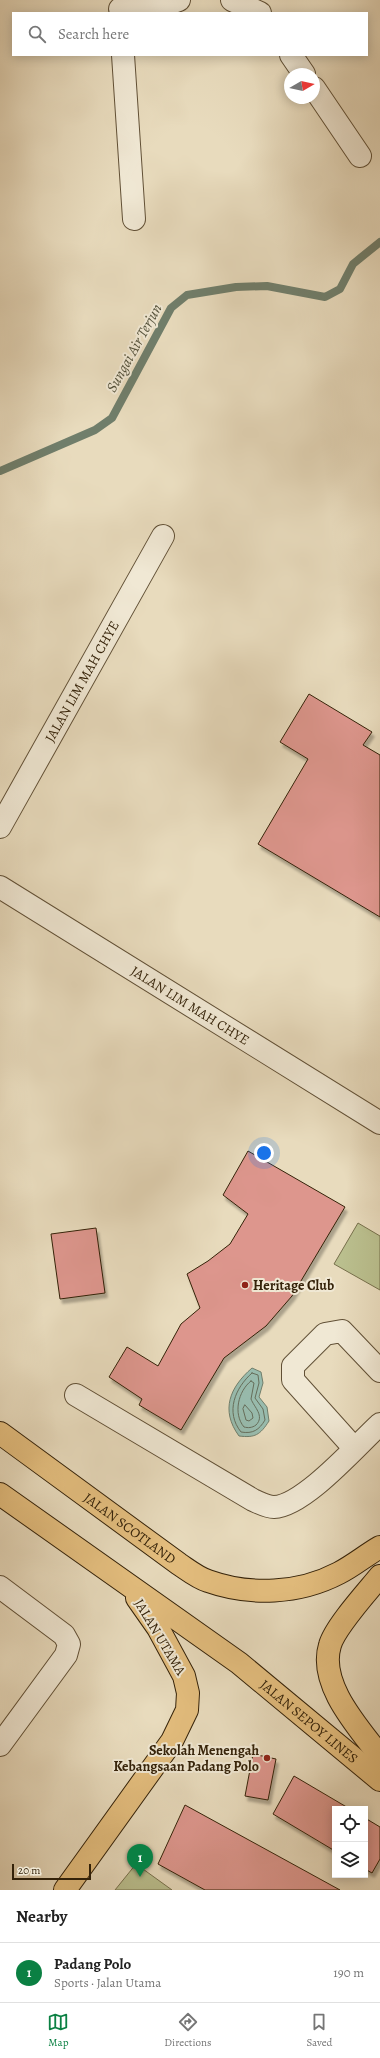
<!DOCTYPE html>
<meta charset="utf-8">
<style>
body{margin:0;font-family:Alegreya,serif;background:#f6f6f6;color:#222}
.controls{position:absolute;right:12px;bottom:12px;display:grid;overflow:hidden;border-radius:0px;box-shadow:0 2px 10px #0003}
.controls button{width:36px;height:36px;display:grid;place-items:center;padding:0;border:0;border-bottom:1px solid #e0e0e0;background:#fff;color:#222;font:20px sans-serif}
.compass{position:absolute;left:284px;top:68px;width:36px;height:36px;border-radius:50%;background:#fff;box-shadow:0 2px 10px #0003;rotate:81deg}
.scale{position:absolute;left:12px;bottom:10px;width:79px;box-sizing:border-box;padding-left:4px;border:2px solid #342209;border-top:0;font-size:11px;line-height:14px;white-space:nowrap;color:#342209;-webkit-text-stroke:3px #f0e8d4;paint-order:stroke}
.you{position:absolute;left:264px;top:1153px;width:14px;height:14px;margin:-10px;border:3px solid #fff;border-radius:50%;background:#1a73e8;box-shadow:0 0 0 6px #1a73e833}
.badge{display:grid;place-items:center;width:26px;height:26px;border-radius:50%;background:#0b8043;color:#fff;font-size:13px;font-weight:700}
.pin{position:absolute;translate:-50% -33px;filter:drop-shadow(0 1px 2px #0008)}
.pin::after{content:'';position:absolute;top:21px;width:14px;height:12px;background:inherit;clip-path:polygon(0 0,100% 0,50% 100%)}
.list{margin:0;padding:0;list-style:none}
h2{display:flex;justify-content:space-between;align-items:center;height:52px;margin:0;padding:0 16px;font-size:17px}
h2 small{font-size:13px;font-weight:400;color:#767676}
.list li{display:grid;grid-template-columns:26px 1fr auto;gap:12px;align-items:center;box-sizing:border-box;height:60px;padding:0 16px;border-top:1px solid #e0e0e0}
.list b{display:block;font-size:15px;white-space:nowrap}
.list p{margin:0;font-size:13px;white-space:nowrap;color:#767676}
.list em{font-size:13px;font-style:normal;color:#767676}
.icon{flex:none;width:22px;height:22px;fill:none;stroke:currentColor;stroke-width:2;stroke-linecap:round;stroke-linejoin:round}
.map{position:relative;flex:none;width:380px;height:1890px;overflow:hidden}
.search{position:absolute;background:#fff;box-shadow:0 2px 10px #0003;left:12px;right:12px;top:12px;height:44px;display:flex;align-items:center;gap:10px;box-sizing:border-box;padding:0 14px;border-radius:0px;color:#767676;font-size:15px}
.sheet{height:112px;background:#fff}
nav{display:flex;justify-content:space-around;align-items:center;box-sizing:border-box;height:56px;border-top:1px solid #e0e0e0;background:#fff;font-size:11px;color:#767676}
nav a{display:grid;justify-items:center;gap:2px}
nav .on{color:#0b8043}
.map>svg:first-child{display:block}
.green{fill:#babf8e;stroke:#77704c}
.water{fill:#98bbad;stroke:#707e6b}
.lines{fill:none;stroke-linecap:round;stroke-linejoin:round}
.shore{stroke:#666e5b;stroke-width:1}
.stream{stroke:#707e6b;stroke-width:8}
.building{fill:#dd968d;stroke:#342209;filter:url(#shadow)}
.minor-casing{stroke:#615036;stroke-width:24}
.major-casing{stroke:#342209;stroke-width:24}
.minor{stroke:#f0e8d4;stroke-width:22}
.major{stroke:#e4be7e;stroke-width:22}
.poi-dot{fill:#8f2418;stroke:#f0e8d4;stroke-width:1.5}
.labels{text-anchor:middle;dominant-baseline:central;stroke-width:4;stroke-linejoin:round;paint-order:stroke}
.street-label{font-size:14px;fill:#342209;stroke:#f0e8d4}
.poi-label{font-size:14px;font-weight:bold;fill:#342209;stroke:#f0e8d4;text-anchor:start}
.water-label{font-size:15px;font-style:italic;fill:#52503a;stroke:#f0e8d4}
</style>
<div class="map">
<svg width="380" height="1890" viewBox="0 0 380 1890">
<defs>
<filter id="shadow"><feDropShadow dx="2.5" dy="4.5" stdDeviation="1" flood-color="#0004"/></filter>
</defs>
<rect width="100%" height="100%" fill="#e8dbbd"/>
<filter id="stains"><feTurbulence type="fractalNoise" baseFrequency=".005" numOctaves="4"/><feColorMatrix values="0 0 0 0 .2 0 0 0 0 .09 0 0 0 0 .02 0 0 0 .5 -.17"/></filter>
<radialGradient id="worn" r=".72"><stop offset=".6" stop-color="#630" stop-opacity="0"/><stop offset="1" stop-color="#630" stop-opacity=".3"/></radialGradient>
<g class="green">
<polygon points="358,1223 380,1236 380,1290 334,1264"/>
<polygon points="136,1864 172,1890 115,1890"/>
</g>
<path class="water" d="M252,1368L261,1372L263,1383L259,1397L267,1407L269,1421C260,1435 255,1438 239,1436C220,1410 230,1387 252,1368Z"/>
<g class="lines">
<g class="shore">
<path d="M252,1373L258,1375L259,1383L255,1398L263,1409L265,1420C259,1430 253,1434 241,1432C225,1412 235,1388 252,1373Z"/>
<path d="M251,1381L254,1383L251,1399C254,1407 265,1416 256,1425C252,1428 248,1428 244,1427C233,1414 238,1391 251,1381Z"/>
<polygon points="245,1405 252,1413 253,1418 249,1421 246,1420 243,1409"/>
</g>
<polyline class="stream" points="0,471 95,430 112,418 171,308 187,295 236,287 267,286 325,297 340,289 353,264 380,242"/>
</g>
<g class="building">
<polygon points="309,694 372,732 363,745 380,755 380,917 258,844 308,759 280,742"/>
<polygon points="248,1151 345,1207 292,1296 266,1326 224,1358 181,1430 139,1405 142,1399 109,1377 127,1347 158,1366 181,1324 200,1308 187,1274 208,1261 230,1244 248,1214 223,1195"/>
<polygon points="96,1228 105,1293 60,1299 51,1234"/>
<polygon points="253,1754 276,1759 268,1800 245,1796"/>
<polygon points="294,1776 350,1809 335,1809 335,1851 273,1814"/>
<polygon points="185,1805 340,1890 205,1890 158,1864"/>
<polygon points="365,1818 380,1827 380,1859 372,1873 365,1869"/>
</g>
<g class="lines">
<g class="minor-casing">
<g id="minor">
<polyline points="232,0 260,13"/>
<polyline points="120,9 152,10 179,0"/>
<polyline points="123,55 134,219"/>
<polyline points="291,55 304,74"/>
<polyline points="314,88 360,156"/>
<path id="s1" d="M0,827L163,536"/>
<path id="s2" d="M0,887L380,1123"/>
<path d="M76,1395L253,1500C260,1503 267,1507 274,1507C304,1506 357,1445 380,1424"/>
<polyline points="354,1448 293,1380 293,1366 325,1334 342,1331 380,1371"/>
<polyline points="0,1587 64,1635 69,1644 66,1655 0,1745"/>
</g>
</g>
<g class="major-casing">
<g id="major">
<path id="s3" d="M0,1433L179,1564C188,1570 198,1578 208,1581C250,1596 299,1594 339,1573C353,1566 366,1555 380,1547"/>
<path id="s4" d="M0,1494L239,1663L380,1780"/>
<path d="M380,1576C367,1592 335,1627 330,1645C318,1684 358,1727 380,1756"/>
<polyline points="65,1890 172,1741 187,1710 188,1693 184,1676 158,1628 137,1598"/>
</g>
</g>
<use href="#minor" class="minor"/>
<use href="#major" class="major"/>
</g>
<g class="poi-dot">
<circle cx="245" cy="1285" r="4"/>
<circle cx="267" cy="1758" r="4"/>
</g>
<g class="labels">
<g class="street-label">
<text stroke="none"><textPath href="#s1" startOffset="167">JALAN LIM MAH CHYE</textPath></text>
<text stroke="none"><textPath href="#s2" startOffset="224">JALAN LIM MAH CHYE</textPath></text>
<text stroke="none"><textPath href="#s3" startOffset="161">JALAN SCOTLAND</textPath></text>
<text transform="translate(160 1637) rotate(59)">JALAN UTAMA</text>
<text stroke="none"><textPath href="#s4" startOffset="384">JALAN SEPOY LINES</textPath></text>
</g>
<g class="poi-label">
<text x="253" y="1285">Heritage Club</text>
<text x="259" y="1750" text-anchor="end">Sekolah Menengah<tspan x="259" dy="16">Kebangsaan Padang Polo</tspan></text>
</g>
<g class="water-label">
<text transform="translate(134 348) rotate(-61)">Sungai Air Terjun</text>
</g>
</g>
<rect width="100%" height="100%" filter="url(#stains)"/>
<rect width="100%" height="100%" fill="url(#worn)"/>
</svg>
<div class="controls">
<button><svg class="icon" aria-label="locate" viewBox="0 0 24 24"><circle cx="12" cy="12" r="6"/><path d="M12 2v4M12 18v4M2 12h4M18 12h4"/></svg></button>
<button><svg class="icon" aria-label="layers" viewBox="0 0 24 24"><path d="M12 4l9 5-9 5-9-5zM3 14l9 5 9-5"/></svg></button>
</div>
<svg class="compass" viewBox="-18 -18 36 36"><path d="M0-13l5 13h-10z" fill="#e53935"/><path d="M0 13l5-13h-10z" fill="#767676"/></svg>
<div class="scale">20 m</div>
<div class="you"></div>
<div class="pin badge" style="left:140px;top:1877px">1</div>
<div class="search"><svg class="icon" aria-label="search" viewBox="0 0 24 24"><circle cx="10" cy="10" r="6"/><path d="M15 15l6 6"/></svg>Search here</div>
</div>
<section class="sheet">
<h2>Nearby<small></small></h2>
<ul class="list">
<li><span class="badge">1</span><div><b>Padang Polo</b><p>Sports · Jalan Utama</p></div><em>190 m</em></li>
</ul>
</section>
<nav>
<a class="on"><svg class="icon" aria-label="map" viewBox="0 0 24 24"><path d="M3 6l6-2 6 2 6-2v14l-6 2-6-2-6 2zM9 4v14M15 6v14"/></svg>Map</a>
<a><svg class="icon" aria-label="directions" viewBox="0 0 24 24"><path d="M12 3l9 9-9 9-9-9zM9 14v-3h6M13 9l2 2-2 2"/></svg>Directions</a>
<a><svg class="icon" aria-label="saved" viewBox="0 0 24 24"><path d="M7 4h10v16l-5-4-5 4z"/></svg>Saved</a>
</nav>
